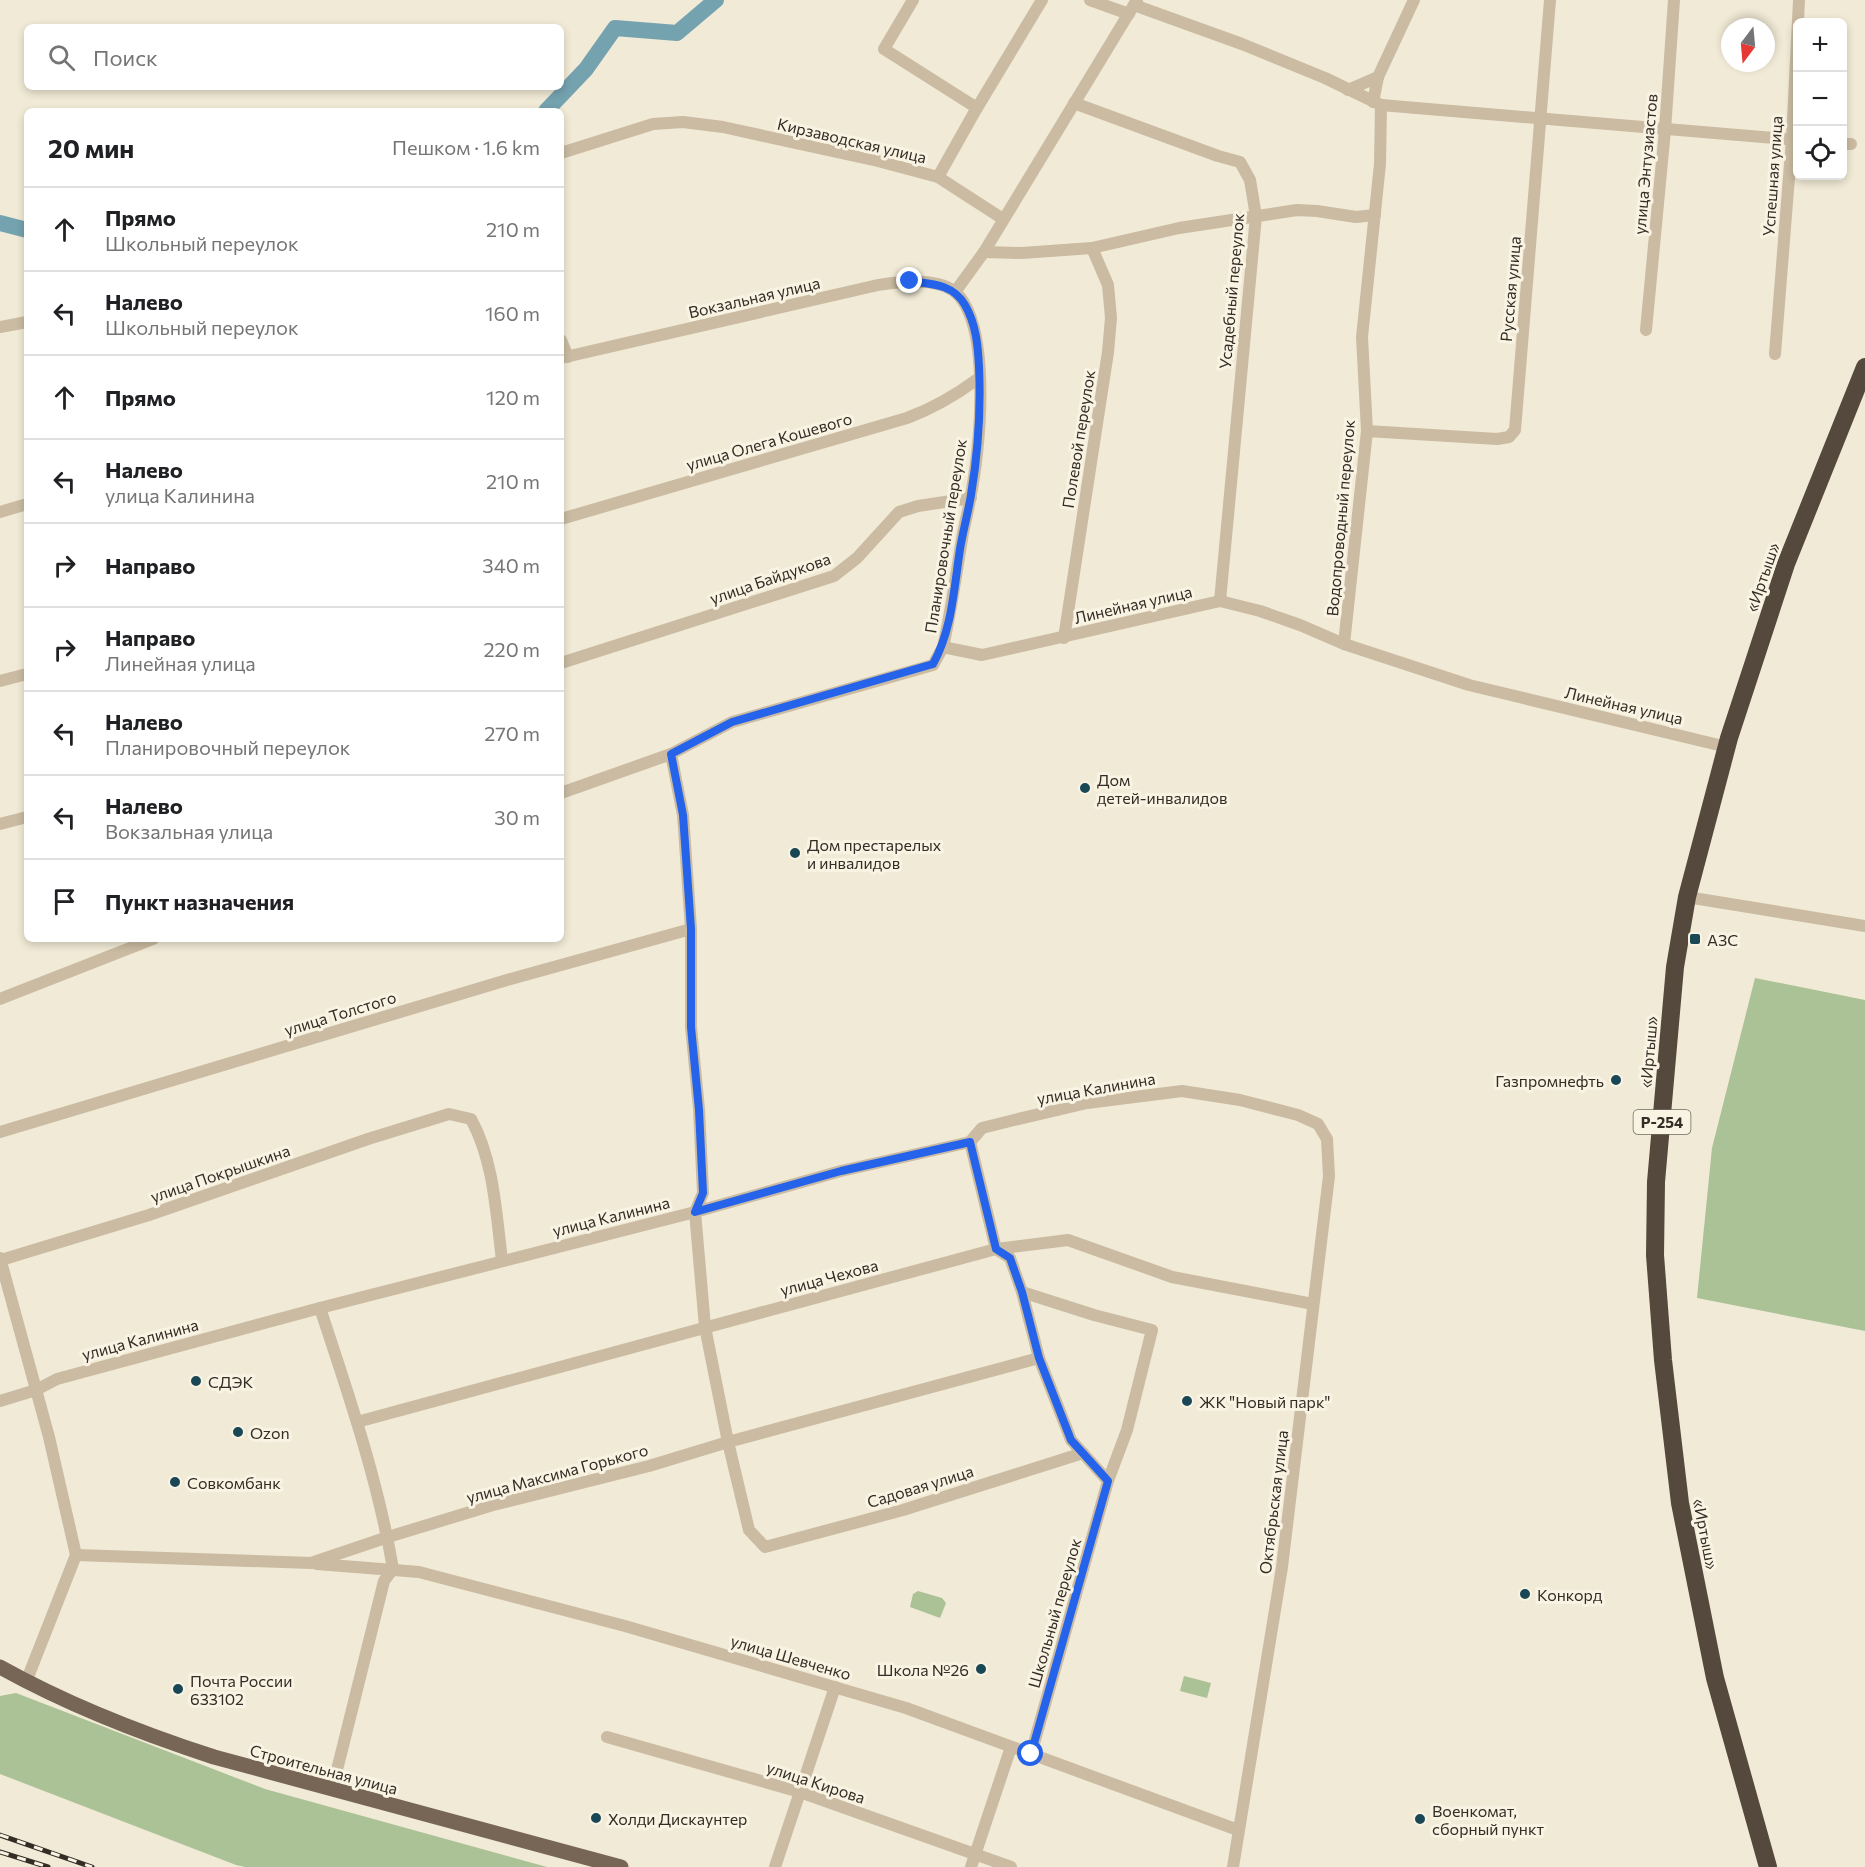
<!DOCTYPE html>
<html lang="ru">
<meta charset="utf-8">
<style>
body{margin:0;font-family:Commissioner,sans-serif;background:#f6f6f6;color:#202124}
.controls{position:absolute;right:18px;top:18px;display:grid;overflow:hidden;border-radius:9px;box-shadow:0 3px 9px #0003}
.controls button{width:54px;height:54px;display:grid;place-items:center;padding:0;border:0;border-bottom:2px solid #e0e0e0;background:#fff;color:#202124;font:30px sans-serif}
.compass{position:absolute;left:1721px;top:18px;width:54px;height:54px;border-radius:50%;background:#fff;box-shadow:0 3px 9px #0003;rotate:196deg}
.stop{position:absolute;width:18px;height:18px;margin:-14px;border:4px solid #2563eb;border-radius:50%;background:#fff}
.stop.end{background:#2563eb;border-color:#fff;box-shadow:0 2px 6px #0008}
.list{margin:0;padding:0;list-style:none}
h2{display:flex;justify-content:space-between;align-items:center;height:78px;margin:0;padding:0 24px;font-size:26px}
h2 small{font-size:20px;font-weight:400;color:#757577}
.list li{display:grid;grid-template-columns:39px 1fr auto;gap:18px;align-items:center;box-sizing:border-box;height:84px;padding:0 24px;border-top:2px solid #e0e0e0}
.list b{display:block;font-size:22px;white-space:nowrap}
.list p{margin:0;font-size:20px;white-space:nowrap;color:#757577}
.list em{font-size:20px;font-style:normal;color:#757577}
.icon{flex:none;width:33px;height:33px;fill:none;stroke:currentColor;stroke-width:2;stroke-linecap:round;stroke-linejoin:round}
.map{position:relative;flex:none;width:1865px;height:1867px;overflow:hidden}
.search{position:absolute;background:#fff;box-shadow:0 3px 9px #0003;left:24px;top:24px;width:540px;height:66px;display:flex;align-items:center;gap:15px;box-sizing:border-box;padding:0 21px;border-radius:9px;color:#757577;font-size:22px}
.panel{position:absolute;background:#fff;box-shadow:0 3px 9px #0003;left:24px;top:108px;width:540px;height:834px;border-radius:9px}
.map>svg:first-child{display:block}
.green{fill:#abc196}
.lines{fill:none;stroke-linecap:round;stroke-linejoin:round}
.river{stroke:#75a2af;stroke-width:16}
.minor{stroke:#cabba2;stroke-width:12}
.major{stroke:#765;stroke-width:15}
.highway{stroke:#55483c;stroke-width:18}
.rail-casing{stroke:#342c25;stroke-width:5}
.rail{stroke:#f9f3e3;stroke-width:3;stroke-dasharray:9;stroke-linecap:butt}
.route{stroke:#2563eb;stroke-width:8}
.poi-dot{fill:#1a4756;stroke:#f9f3e3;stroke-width:2}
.labels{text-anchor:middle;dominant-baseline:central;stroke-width:6;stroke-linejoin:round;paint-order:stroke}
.shield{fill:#f9f3e3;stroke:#6f685e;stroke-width:1.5}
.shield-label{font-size:15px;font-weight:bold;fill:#342c25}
.street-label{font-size:16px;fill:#342c25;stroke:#f9f3e3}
.poi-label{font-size:16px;fill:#342c25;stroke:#f9f3e3;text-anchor:start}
</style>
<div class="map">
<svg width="1865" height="1867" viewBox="0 0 1865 1867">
<rect width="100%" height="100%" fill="#f1ead6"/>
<g class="green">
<polygon points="1755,978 1865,1000 1865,1331 1697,1298 1712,1148"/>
<polygon points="918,1591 942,1598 946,1603 940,1618 910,1607 913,1594"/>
<polygon points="1184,1676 1211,1683 1207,1698 1180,1691"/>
<polygon points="16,1693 265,1789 547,1867 245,1867 236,1865 0,1774 0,1696"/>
</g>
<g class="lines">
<g class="river">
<polyline points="546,111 586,69 615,28 677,33 716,0"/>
<polyline points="0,223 27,230"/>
</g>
<g class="minor">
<polyline points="913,0 884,49 977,108"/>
<polyline points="1090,0 1129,14"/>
<polyline points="1134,5 1242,44 1325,78 1381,105 1380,164 1362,337 1367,431 1344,644"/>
<polyline points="1348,90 1378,77"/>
<polyline points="1373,102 1378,77 1414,0"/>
<polyline points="1074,103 1218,156 1240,162 1250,180 1256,216 1220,601"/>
<polyline points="1381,105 1798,140"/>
<polyline points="1842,144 1851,144"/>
<polyline points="561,153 653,124 683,122 723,127 878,161 938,177 1003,219"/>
<polyline points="938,177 974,113 1042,0"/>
<polyline points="984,252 1022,253 1092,248 1179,228 1297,210 1317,211 1356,217 1375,215"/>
<polyline points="955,292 984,252 1137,0"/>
<polyline points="0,327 27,322"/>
<polyline points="1646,330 1665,130 1674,0"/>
<polyline points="561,340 568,357"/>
<polyline points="1775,354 1792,139 1799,0"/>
<path d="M561,358L878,285C900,282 935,277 954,291C993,323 980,453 970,499C968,513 964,526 962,539C956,575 951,612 943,647"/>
<polyline points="1367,431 1497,439 1509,437 1515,430 1550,0"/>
<polyline points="0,512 27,504"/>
<path d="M561,519L907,418C934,408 956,395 979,378"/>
<polyline points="1064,638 1108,352 1111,318 1108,285 1092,248"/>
<polyline points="561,663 834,576 857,558 899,512 918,506 971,498"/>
<polyline points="0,681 27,674"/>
<polyline points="671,754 683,815 691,929 691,1027 699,1109 703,1193 695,1212 705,1327 728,1442 749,1530 765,1547 903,1510 1083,1453"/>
<polyline points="561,793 671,754 732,722 933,665 943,647 982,655 1220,601 1260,611 1300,625 1344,644 1469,685 1727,747"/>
<polyline points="0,824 27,817"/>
<polyline points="1687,897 1865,926"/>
<polyline points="0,999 153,939"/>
<polyline points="0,1132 507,980 691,929"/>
<polyline points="970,1142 996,1249 1010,1258 1022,1292"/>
<polyline points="0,1258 49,1437 76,1555 26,1682"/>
<path d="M1,1260L149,1215L368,1139L449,1114L471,1119C494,1161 496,1213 502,1260"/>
<path d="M320,1308C348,1393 378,1480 393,1569L384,1581L332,1790"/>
<polyline points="0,1401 36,1390 57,1379 320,1308 695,1212 841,1171 970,1142 982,1128 1014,1120 1087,1103 1182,1091 1240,1100 1298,1115 1318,1124 1327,1139 1329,1176 1282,1567 1233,1867"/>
<polyline points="357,1422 996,1249 1068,1240 1172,1277 1313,1304"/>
<polyline points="76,1555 311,1563 388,1537 493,1505 649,1466 728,1442 1039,1358"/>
<polyline points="317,1564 419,1572 625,1626 906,1708 1238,1830"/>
<polyline points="607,1737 800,1792 1011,1867"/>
<polyline points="1031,1754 1108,1481 1071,1440 1039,1358 1022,1292 1094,1315 1152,1330 1127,1430 1108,1481"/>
<polyline points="775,1867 835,1687"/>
<polyline points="971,1867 1011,1747"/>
</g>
<path class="major" d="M0,1667C68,1705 140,1733 214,1757L621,1867"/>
<polyline class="highway" points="1768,1867 1715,1678 1680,1503 1663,1360 1655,1255 1656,1182 1675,967 1687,897 1729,738 1786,564 1865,367"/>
<g class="rail-casing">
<g id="rail">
<polyline points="0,1835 92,1867"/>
<polyline points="0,1852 48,1867"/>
</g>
</g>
<use href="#rail" class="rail"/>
</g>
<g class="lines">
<path class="route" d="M910,281C932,284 953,284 965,305C976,324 978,346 979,367C981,410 978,453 971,495C968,513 963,531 960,549C954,588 952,630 933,664L732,722L671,754L683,815L691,929V1027L699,1110L703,1193L695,1212L841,1171L970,1142L996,1249L1010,1258L1022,1292L1039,1358L1071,1440L1108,1481L1031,1754"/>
</g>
<g class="poi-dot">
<circle cx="1085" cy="788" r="6"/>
<circle cx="795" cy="853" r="6"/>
<rect x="1689" y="933" width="12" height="12" rx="3"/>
<circle cx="1616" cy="1080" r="6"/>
<circle cx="196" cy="1381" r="6"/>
<circle cx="1187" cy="1401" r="6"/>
<circle cx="238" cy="1432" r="6"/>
<circle cx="175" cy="1482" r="6"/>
<circle cx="1525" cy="1594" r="6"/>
<circle cx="981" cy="1669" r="6"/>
<circle cx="178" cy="1689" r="6"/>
<circle cx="596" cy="1818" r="6"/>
<circle cx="1420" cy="1819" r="6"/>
</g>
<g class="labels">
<rect class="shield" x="1633.5" y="1110" width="57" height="24" rx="4.5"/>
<g class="shield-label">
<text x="1662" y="1122">Р-254</text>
</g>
<g class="street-label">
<text transform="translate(852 140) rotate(13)">Кирзаводская улица</text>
<text transform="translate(1645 164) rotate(-85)">улица Энтузиастов</text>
<text transform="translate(1772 176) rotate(-86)">Успешная улица</text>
<text transform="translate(1510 289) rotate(-85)">Русская улица</text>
<text transform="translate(1231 291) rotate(-85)">Усадебный переулок</text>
<text transform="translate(754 297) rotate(-13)">Вокзальная улица</text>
<text transform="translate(1078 439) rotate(-81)">Полевой переулок</text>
<text transform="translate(769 441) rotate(-16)">улица Олега Кошевого</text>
<text transform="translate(1340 518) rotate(-85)">Водопроводный переулок</text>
<text transform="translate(945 536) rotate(-81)">Планировочный переулок</text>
<text transform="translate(1762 577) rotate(-71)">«Иртыш»</text>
<text transform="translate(770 578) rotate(-19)">улица Байдукова</text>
<text transform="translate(1133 604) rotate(-13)">Линейная улица</text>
<text transform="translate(1624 705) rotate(13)">Линейная улица</text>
<text transform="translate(340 1013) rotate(-17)">улица Толстого</text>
<text transform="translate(1648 1052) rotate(-85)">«Иртыш»</text>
<text transform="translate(1096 1088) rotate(-10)">улица Калинина</text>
<text transform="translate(220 1173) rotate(-19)">улица Покрышкина</text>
<text transform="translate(611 1216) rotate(-14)">улица Калинина</text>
<text transform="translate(829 1277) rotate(-15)">улица Чехова</text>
<text transform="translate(140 1339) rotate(-15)">улица Калинина</text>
<text transform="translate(557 1473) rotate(-15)">улица Максима Горького</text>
<text transform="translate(920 1486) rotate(-17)">Садовая улица</text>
<text transform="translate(1273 1502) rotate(-83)">Октябрьская улица</text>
<text transform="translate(1706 1534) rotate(79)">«Иртыш»</text>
<text transform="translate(1054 1613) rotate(-74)">Школьный переулок</text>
<text transform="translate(791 1657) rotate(16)">улица Шевченко</text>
<text transform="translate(324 1769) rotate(15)">Строительная улица</text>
<text transform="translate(816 1782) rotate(18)">улица Кирова</text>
</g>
<g class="poi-label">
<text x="1097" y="779">Дом<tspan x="1097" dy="18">детей-инвалидов</tspan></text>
<text x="807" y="844">Дом престарелых<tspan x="807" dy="18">и инвалидов</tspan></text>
<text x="1707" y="939">АЗС</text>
<text x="1604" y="1080" text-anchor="end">Газпромнефть</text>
<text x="208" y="1381">СДЭК</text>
<text x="1199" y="1401">ЖК "Новый парк"</text>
<text x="250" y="1432">Ozon</text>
<text x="187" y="1482">Совкомбанк</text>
<text x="1537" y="1594">Конкорд</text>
<text x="969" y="1669" text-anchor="end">Школа №26</text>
<text x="190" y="1680">Почта России<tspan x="190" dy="18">633102</tspan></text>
<text x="1432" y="1810">Военкомат,<tspan x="1432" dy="18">сборный пункт</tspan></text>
<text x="608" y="1818">Холди Дискаунтер</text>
</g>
</g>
</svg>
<div class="controls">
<button>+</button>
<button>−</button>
<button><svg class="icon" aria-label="locate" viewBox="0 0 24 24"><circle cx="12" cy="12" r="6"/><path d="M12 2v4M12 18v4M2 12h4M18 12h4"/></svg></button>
</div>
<svg class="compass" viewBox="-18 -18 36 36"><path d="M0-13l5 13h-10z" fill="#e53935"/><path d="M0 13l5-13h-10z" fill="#757577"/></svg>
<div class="stop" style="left:1031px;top:1754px"></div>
<div class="stop end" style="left:910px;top:281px"></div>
<div class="search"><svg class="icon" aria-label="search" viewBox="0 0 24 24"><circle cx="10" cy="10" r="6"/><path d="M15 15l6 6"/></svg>Поиск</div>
<section class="panel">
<h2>20 мин<small>Пешком · 1.6 km</small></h2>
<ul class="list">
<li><svg class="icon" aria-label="ahead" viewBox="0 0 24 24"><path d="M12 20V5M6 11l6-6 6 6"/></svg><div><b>Прямо</b><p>Школьный переулок</p></div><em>210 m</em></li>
<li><svg class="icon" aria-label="left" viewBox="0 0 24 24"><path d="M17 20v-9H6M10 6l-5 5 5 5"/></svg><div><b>Налево</b><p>Школьный переулок</p></div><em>160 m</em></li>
<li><svg class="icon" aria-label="ahead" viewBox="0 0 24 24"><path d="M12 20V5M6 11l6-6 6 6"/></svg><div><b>Прямо</b></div><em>120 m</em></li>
<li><svg class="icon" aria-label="left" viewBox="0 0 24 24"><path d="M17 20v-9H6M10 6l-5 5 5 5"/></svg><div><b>Налево</b><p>улица Калинина</p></div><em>210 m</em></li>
<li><svg class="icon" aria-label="right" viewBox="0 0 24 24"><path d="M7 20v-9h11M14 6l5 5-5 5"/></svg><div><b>Направо</b></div><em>340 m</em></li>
<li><svg class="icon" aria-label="right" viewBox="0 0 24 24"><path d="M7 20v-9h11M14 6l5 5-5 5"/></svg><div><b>Направо</b><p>Линейная улица</p></div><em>220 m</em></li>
<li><svg class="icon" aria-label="left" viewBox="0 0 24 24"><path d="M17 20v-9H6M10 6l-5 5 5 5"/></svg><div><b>Налево</b><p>Планировочный переулок</p></div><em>270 m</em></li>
<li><svg class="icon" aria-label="left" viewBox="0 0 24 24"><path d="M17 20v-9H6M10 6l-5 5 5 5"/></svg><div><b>Налево</b><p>Вокзальная улица</p></div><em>30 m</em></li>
<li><svg class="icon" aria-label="arrive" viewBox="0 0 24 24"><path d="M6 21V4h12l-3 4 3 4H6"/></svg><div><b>Пункт назначения</b></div></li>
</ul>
</section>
</div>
